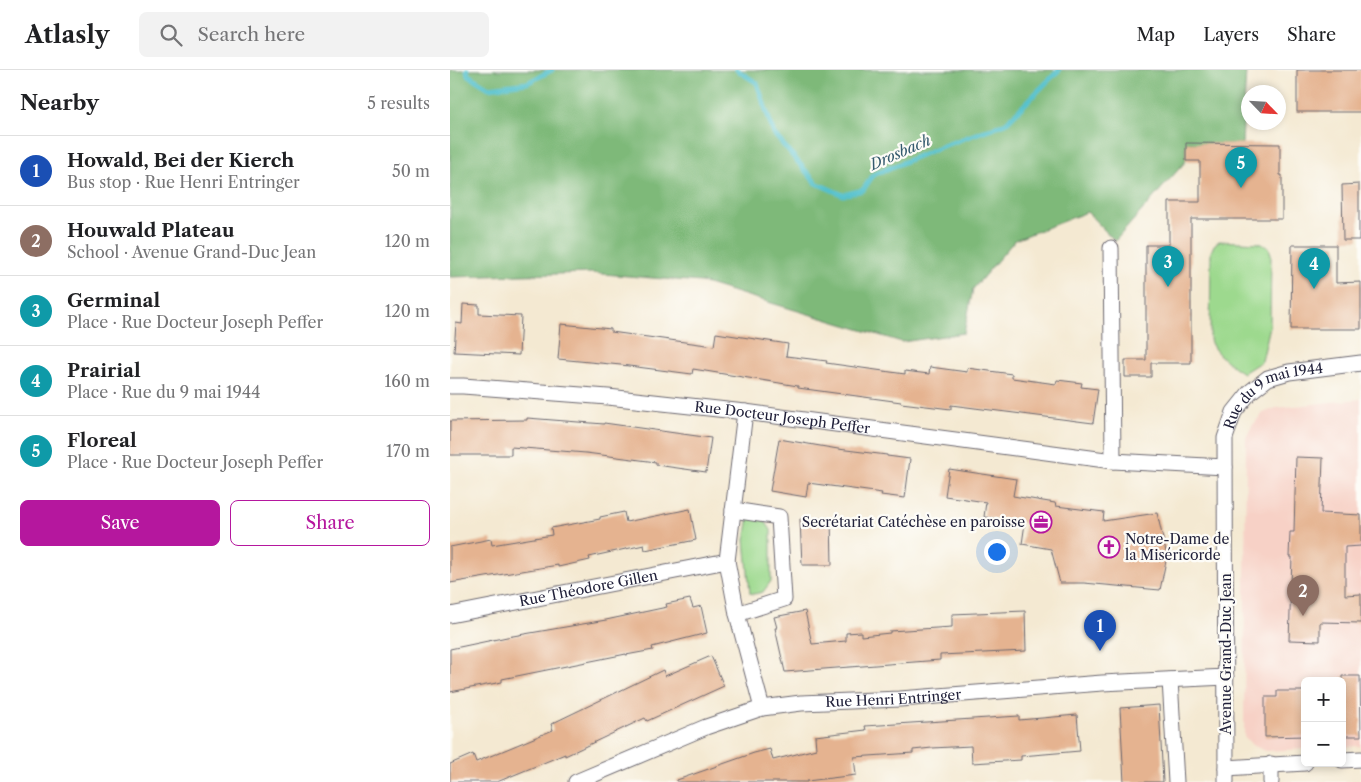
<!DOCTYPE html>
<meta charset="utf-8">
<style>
body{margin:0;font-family:"Libre Caslon Text",serif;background:#f2f2f2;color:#202124}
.controls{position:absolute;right:15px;bottom:15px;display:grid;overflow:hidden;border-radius:8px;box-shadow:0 2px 8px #0003}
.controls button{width:45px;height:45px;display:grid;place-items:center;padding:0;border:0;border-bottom:1px solid #e0e0e0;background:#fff;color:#202124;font:25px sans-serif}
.compass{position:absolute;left:791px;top:15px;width:45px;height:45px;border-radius:50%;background:#fff;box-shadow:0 2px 8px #0003;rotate:115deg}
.you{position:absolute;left:546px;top:481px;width:18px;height:18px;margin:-12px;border:4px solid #fff;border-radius:50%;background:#1a73e8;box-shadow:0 0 0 8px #1a73e833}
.badge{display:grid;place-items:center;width:32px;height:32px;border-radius:50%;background:#b5179e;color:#fff;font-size:16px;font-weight:700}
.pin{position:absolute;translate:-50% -41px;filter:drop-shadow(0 1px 2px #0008)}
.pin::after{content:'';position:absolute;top:26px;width:18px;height:15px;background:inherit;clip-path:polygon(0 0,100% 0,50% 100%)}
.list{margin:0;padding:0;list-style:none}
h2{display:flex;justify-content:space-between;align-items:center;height:65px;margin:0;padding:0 20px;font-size:21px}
h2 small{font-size:16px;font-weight:400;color:#757577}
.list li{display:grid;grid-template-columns:32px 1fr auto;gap:15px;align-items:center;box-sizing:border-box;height:70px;padding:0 20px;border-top:1px solid #e0e0e0}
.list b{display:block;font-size:19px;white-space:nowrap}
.list p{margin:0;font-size:16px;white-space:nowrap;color:#757577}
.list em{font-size:16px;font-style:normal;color:#757577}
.actions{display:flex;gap:10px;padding:15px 20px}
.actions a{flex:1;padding:11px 0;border:1px solid #b5179e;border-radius:8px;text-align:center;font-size:18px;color:#b5179e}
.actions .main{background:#b5179e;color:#fff}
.icon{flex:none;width:28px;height:28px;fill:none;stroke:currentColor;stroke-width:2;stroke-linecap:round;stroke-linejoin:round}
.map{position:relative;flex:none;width:911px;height:712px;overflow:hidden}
header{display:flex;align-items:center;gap:30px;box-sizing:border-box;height:70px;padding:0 25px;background:#fff;border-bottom:1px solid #e0e0e0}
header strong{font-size:24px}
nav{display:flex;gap:28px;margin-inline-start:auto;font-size:18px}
.search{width:350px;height:45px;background:#f2f2f2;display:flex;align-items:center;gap:12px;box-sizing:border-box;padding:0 18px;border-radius:8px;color:#757577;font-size:19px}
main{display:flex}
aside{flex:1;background:#fff}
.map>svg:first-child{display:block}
.built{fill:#f7d1c6}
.green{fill:#9dd98e;stroke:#607e64}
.forest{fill:#7eb979;stroke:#506e5a}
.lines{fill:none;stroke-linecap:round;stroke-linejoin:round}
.stream{stroke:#54c1cd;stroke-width:5}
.building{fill:#e5b390}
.street-casing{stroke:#6c6870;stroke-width:17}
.street{stroke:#fff;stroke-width:15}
.labels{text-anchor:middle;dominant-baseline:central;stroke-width:4.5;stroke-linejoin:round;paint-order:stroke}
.street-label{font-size:14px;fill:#22223b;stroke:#fdfcf7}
.poi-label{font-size:14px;fill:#22223b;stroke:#fdfcf7;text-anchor:end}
.water-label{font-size:15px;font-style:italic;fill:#345a6e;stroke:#fdfcf7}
</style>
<header>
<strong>Atlasly</strong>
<div class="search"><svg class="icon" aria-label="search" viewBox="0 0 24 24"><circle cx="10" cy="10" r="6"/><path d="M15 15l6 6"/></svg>Search here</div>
<nav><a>Map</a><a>Layers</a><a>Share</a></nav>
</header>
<main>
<aside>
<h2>Nearby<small>5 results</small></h2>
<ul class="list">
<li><span class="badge" style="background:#1a4fb4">1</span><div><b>Howald, Bei der Kierch</b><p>Bus stop · Rue Henri Entringer</p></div><em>50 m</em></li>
<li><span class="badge" style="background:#8d6e63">2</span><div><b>Houwald Plateau</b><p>School · Avenue Grand-Duc Jean</p></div><em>120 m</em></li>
<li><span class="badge" style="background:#0f9aa8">3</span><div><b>Germinal</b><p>Place · Rue Docteur Joseph Peffer</p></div><em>120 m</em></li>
<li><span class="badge" style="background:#0f9aa8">4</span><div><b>Prairial</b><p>Place · Rue du 9 mai 1944</p></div><em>160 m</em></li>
<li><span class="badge" style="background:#0f9aa8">5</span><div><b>Floreal</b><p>Place · Rue Docteur Joseph Peffer</p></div><em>170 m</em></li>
</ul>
<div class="actions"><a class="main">Save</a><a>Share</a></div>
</aside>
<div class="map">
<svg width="911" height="712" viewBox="0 0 911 712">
<rect width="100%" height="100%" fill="#fdfcf7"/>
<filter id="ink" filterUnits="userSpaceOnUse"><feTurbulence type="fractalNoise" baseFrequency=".02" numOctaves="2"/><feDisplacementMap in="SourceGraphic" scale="10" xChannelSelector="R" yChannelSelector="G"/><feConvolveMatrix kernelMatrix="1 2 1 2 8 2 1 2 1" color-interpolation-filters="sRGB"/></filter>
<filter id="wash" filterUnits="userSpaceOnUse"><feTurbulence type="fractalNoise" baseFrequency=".0096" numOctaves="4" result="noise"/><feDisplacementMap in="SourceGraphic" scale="20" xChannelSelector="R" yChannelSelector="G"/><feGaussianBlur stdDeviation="1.12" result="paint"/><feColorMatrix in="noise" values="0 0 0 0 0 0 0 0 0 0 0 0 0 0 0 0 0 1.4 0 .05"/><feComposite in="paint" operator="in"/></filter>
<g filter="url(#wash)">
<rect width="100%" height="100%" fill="#f4e9d2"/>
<polygon class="built" points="911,329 911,676 892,677 892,611 855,611 855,679 816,681 802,675 794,666 796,368 802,356 813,343 826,338"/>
<g class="green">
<path d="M769,171L810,173L819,178L821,184L820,256L812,291L793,303C782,296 762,282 760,269L761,182L764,175Z"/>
<polygon points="299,447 315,451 321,460 321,511 313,522 304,524 300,523 295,470"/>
</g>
<polygon class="forest" points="0,0 796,0 792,74 736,73 736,91 665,171 637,142 565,170 523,219 514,263 452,272 251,212 141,203 0,207"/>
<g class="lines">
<g class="stream">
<polyline points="17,0 18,5 39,18 77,13 102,0"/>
<polyline points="287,0 307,13 324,64 366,113 393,125 413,120 423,105 490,77 556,53 609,0"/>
</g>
</g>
<g id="blocks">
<g class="building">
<rect x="847" y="0" width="64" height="42"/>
<polygon points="736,73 830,74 830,105 832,105 832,149 741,149 741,293 701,293 701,307 675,307 675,290 696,290 696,175 719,175 719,132 750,132 750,91 736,91"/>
<polygon points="909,114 909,170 893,170 892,115"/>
<polygon points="842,175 886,175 886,213 911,212 911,259 841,259"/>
<polygon points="13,234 29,235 29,244 71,246 69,285 4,282 6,253 12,254"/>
<polygon points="111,254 161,259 161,262 264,276 266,263 338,274 336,286 377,291 376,293 455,304 455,301 479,304 480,297 517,302 517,298 562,304 562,308 606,314 607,310 632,313 631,317 648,319 643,353 501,335 501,339 451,333 451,332 348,318 348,316 243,299 242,304 171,295 108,289"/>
<polygon points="77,348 154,354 154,353 261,368 256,402 206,395 206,392 136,383 61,377 61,385 0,385 0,351 77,350"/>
<polygon points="329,369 388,379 437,385 437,386 460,389 455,428 431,425 432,423 358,413 356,427 320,421"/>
<polygon points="846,387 873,388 871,443 911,445 911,476 895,477 895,525 911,524 911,553 870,552 870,571 839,570 842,487 839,487 840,462 844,462"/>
<polygon points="499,399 566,409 563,426 605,433 606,436 654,442 653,451 707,443 717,486 710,520 634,513 610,513 601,479 572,474 575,453 534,447 536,432 495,426"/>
<polygon points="240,439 246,470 195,480 194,475 139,487 140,490 108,497 108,495 0,513 0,477 41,469 42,475 102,465 101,458 150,449 150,447 174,442 176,452"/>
<polygon points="381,448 382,495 352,495 350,449"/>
<polygon points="240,529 243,538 251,536 257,563 202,577 203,580 176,585 176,584 52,609 52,612 0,622 0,579 57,567 156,550 217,537 216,534"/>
<polygon points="355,541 362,574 396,571 396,563 411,562 411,566 440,563 440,561 502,557 502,544 575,541 576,581 490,585 490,590 335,602 325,558 327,558 324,547"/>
<polygon points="261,586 274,616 197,651 195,648 115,686 115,684 47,712 0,712 0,694 23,684 26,692 103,660 101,654 213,600 215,606"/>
<polygon points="892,606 910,606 911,666 892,666"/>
<polygon points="827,621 855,621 855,666 815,667 815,627 827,627"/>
<polygon points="709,635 713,712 674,712 670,638"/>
<polygon points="627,645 630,681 571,686 571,690 522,693 521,676 482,678 463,680 463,683 404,687 406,705 357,711 357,712 227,712 227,710 304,683 320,679 323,690 366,679 365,666 416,660 415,656 569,646 569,650"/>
</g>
</g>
</g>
<g filter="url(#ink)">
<use href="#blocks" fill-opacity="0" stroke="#6c6870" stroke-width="1"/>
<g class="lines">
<g class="street-casing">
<g id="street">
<polyline points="661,178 663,391"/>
<path id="s1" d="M0,316H13L158,327L295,342L663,391L775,397"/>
<polyline points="295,342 277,491 287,544 312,638"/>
<polyline points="283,440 329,447 334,529 287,544"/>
<path id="s2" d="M0,545L277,491"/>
<polyline points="720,610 726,712"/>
<polyline points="892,690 911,689"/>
<polyline points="821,694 821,712"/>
<polyline points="776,698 855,693"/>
<path id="s3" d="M126,712L256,657L312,638L351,633L450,629L652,613L776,607"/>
<path id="s4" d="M776,712L775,368L784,342L800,322L818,308L839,302L911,293"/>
</g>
</g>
<use href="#street" class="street"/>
</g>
</g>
<defs>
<g id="office-ring" transform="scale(1.125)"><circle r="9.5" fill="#fdfcf7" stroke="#b5179e" stroke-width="1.5"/><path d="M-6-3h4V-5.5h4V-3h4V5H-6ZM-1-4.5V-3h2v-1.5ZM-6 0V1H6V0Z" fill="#b5179e"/></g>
<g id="church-ring" transform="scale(1.125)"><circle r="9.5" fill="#fdfcf7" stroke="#b5179e" stroke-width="1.5"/><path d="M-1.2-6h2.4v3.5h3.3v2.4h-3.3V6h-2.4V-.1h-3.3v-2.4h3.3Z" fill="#b5179e"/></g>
</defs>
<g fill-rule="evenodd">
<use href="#office-ring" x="591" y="452"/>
<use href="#church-ring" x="659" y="477"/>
</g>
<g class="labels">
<g class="street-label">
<text stroke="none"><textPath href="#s4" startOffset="415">Rue du 9 mai 1944</textPath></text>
<text stroke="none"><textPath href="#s1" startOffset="334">Rue Docteur Joseph Peffer</textPath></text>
<text stroke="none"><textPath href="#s2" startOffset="141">Rue Théodore Gillen</textPath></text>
<text transform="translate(776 584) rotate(-90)">Avenue Grand-Duc Jean</text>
<text stroke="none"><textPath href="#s3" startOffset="332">Rue Henri Entringer</textPath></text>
</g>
<g class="poi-label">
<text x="575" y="452">Secrétariat Catéchèse en paroisse</text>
<text x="675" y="469" text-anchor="start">Notre-Dame de<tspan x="675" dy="16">la Miséricorde</tspan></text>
</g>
<g class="water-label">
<text transform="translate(450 82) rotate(-24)">Drosbach</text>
</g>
</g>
</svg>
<div class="controls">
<button>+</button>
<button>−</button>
</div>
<svg class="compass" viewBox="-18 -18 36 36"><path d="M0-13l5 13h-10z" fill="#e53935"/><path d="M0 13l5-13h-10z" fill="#757577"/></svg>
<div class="you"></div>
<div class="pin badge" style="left:650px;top:581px;background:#1a4fb4">1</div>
<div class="pin badge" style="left:853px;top:546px;background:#8d6e63">2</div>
<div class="pin badge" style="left:718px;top:217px;background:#0f9aa8">3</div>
<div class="pin badge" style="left:864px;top:219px;background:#0f9aa8">4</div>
<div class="pin badge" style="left:791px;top:118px;background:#0f9aa8">5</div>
</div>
</main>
